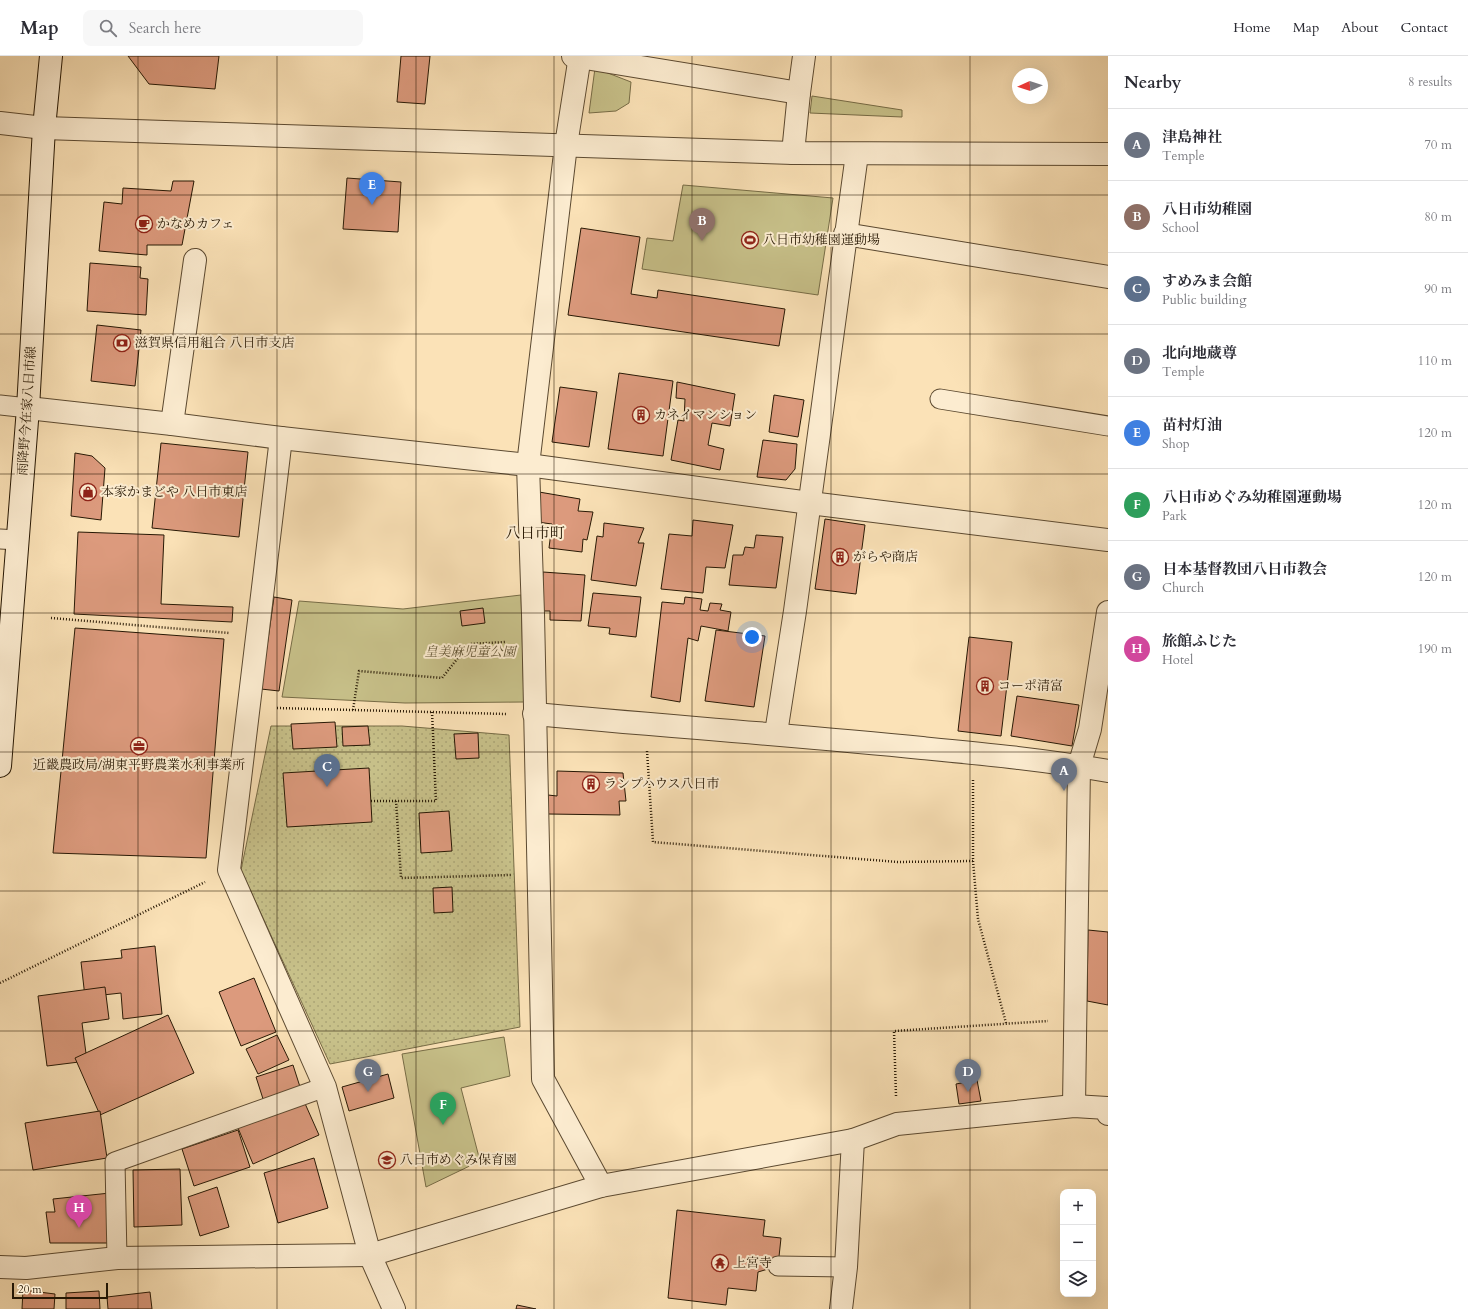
<!DOCTYPE html>
<meta charset="utf-8">
<style>
body{margin:0;font-family:Cardo,"Noto Serif JP",serif;background:#f7f7f7;color:#2b2b33}
.controls{position:absolute;right:12px;bottom:12px;display:grid;overflow:hidden;border-radius:8px;box-shadow:0 4px 16px #0002}
.controls button{width:36px;height:36px;display:grid;place-items:center;padding:0;border:0;border-bottom:1px solid #e1e1e2;background:#fff;color:#2b2b33;font:20px sans-serif}
.compass{position:absolute;left:1012px;top:12px;width:36px;height:36px;border-radius:50%;background:#fff;box-shadow:0 4px 16px #0002;rotate:267deg}
.scale{position:absolute;left:12px;bottom:10px;width:96px;box-sizing:border-box;padding-left:4px;border:2px solid #271804;border-top:0;font-size:11px;line-height:14px;white-space:nowrap;color:#271804;-webkit-text-stroke:3px #fcecd0;paint-order:stroke}
.you{position:absolute;left:752px;top:581px;width:14px;height:14px;margin:-10px;border:3px solid #fff;border-radius:50%;background:#1a73e8;box-shadow:0 0 0 6px #1a73e833}
.badge{display:grid;place-items:center;width:26px;height:26px;border-radius:50%;background:#8f2418;color:#fff;font-size:13px;font-weight:700}
.pin{position:absolute;translate:-50% -33px;filter:drop-shadow(0 1px 2px #0008)}
.pin::after{content:'';position:absolute;top:21px;width:14px;height:12px;background:inherit;clip-path:polygon(0 0,100% 0,50% 100%)}
.list{margin:0;padding:0;list-style:none}
h2{display:flex;justify-content:space-between;align-items:center;height:52px;margin:0;padding:0 16px;font-size:17px}
h2 small{font-size:13px;font-weight:400;color:#7c7c81}
.list li{display:grid;grid-template-columns:26px 1fr auto;gap:12px;align-items:center;box-sizing:border-box;height:72px;padding:0 16px;border-top:1px solid #e1e1e2}
.list b{display:block;font-size:15px;white-space:nowrap}
.list p{margin:0;font-size:13px;white-space:nowrap;color:#7c7c81}
.list em{font-size:13px;font-style:normal;color:#7c7c81}
.icon{flex:none;width:22px;height:22px;fill:none;stroke:currentColor;stroke-width:2;stroke-linecap:round;stroke-linejoin:round}
.map{position:relative;flex:none;width:1108px;height:1253px;overflow:hidden}
header{display:flex;align-items:center;gap:24px;box-sizing:border-box;height:56px;padding:0 20px;background:#fff;border-bottom:1px solid #e1e1e2}
header strong{font-size:19px}
nav{display:flex;gap:22px;margin-inline-start:auto;font-size:14px}
.search{width:280px;height:36px;background:#f7f7f7;display:flex;align-items:center;gap:10px;box-sizing:border-box;padding:0 14px;border-radius:8px;color:#7c7c81;font-size:15px}
main{display:flex}
aside{flex:1;background:#fff}
.map>svg:first-child{display:block}
.green{fill:#c7c089;stroke:#776c46}
.garden{fill:url(#garden-dots);stroke:#776c46}
.building{fill:#dc9a7d;stroke:#271804}
.lines{fill:none;stroke-linecap:round;stroke-linejoin:round}
.service-casing{stroke:#5c4a31;stroke-width:21}
.minor-casing{stroke:#5c4a31;stroke-width:24}
.tertiary-casing{stroke:#5c4a31;stroke-width:24}
.secondary-casing{stroke:#271804;stroke-width:24}
.path{stroke:#271804;stroke-width:2.5;stroke-dasharray:1 2;stroke-linecap:butt}
.service{stroke:#fcecd0;stroke-width:19}
.minor{stroke:#fcecd0;stroke-width:22}
.tertiary{stroke:#fcecd0;stroke-width:22}
.secondary{stroke:#fcecd0;stroke-width:22}
.grid{fill:none;stroke:#271804;stroke-width:1;stroke-opacity:0.55}
.labels{text-anchor:middle;dominant-baseline:central;stroke-width:4;stroke-linejoin:round;paint-order:stroke}
.poi-label{font-size:13px;fill:#271804;stroke:#fcecd0;text-anchor:start}
.street-label{font-size:13px;fill:#271804;stroke:#fcecd0}
.park-label{font-size:13px;font-style:italic;fill:#5f5333;stroke:#fcecd0}
.quarter-label{font-size:15px;fill:#271804;stroke:#fcecd0}
</style>
<header>
<strong>Map</strong>
<div class="search"><svg class="icon" aria-label="search" viewBox="0 0 24 24"><circle cx="10" cy="10" r="6"/><path d="M15 15l6 6"/></svg>Search here</div>
<nav><a>Home</a><a>Map</a><a>About</a><a>Contact</a></nav>
</header>
<main>
<div class="map">
<svg width="1108" height="1253" viewBox="0 0 1108 1253">
<defs>
<pattern id="garden-dots" width="8" height="8" patternUnits="userSpaceOnUse"><rect width="8" height="8" fill="#c7c089"/><path d="M2 2h.1M6 6h.1" fill="none" stroke="#aba475" stroke-width="1.8" stroke-linecap="round"/></pattern>
</defs>
<rect width="100%" height="100%" fill="#fbe2b7"/>
<filter id="stains"><feTurbulence type="fractalNoise" baseFrequency=".005" numOctaves="4"/><feColorMatrix values="0 0 0 0 .2 0 0 0 0 .09 0 0 0 0 .02 0 0 0 .5 -.17"/></filter>
<radialGradient id="worn" r=".72"><stop offset=".6" stop-color="#630" stop-opacity="0"/><stop offset="1" stop-color="#630" stop-opacity=".3"/></radialGradient>
<g class="green">
<polygon points="595,12 631,26 629,47 616,55 589,57"/>
<polygon points="812,40 902,54 902,61 810,57"/>
<polygon points="683,129 833,142 818,239 642,213 647,182 673,185"/>
<polygon points="521,539 524,646 405,647 282,641 299,545 403,553"/>
<polygon points="504,981 510,1020 461,1032 480,1105 426,1131 402,998"/>
</g>
<polygon class="garden" points="271,670 402,670 509,679 520,971 330,1008 241,814"/>
<g class="building">
<polygon points="128,0 219,0 215,33 149,28"/>
<polygon points="401,0 430,0 425,48 397,46"/>
<polygon points="347,122 401,126 398,176 343,173"/>
<polygon points="173,125 194,125 182,189 147,189 147,199 99,195 104,146 122,148 123,132 171,135"/>
<polygon points="581,172 640,181 631,238 657,242 658,234 785,253 779,290 568,259"/>
<polygon points="90,207 141,211 140,222 148,223 146,259 87,255"/>
<polygon points="97,269 141,274 135,330 91,325"/>
<polygon points="619,317 673,325 663,400 608,393"/>
<polygon points="677,326 735,338 730,370 712,367 708,389 724,393 720,414 671,404 678,364 684,365 685,343 676,342"/>
<polygon points="560,331 597,336 589,391 552,386"/>
<polygon points="774,339 804,344 798,381 769,376"/>
<polygon points="763,384 797,388 795,413 786,424 757,421"/>
<polygon points="161,387 248,396 239,481 152,472"/>
<polygon points="75,397 92,400 105,412 101,464 71,460"/>
<polygon points="539,436 580,443 578,455 593,456 587,484 583,483 582,496 549,492 552,468 537,466"/>
<polygon points="825,463 865,469 856,538 815,533"/>
<polygon points="693,464 733,469 725,512 706,511 703,537 661,533 669,478 692,480"/>
<polygon points="604,467 644,472 638,487 644,487 636,530 591,524 597,480 603,481"/>
<polygon points="78,476 164,479 161,548 233,551 232,566 74,558"/>
<polygon points="756,479 783,481 776,532 729,529 733,499 743,499 745,491 754,492"/>
<polygon points="543,516 585,519 581,565 550,564 550,555 541,555"/>
<polygon points="593,537 641,541 636,581 609,578 610,572 588,570"/>
<polygon points="274,541 292,544 279,635 261,633"/>
<polygon points="685,541 702,543 700,554 708,555 710,547 722,548 720,554 731,556 728,575 701,570 698,585 688,582 680,646 651,641 662,546 684,548"/>
<polygon points="483,552 485,567 462,570 460,555"/>
<polygon points="75,572 224,583 206,802 53,797"/>
<polygon points="716,574 765,580 754,651 705,645"/>
<polygon points="969,581 1012,586 1001,680 958,675"/>
<polygon points="1017,640 1079,649 1072,690 1011,680"/>
<polygon points="335,666 337,691 293,693 291,668"/>
<polygon points="368,670 370,689 343,690 342,671"/>
<polygon points="478,677 479,702 456,703 454,678"/>
<polygon points="369,712 372,766 287,771 283,717"/>
<polygon points="557,715 623,717 626,745 619,745 620,759 548,758 548,739 557,740"/>
<polygon points="449,755 452,795 421,797 419,757"/>
<polygon points="452,831 453,856 434,857 433,832"/>
<polygon points="1088,874 1108,876 1108,949 1087,945"/>
<polygon points="155,890 162,958 123,963 121,937 85,941 81,906 122,902 121,894"/>
<polygon points="254,922 276,976 241,990 219,936"/>
<polygon points="105,931 109,963 82,967 87,1005 47,1010 38,940"/>
<polygon points="168,959 194,1017 100,1059 75,1002"/>
<polygon points="277,979 289,1004 258,1018 246,993"/>
<polygon points="293,1009 301,1034 264,1046 256,1021"/>
<polygon points="388,1018 394,1042 349,1055 342,1031"/>
<polygon points="977,1024 981,1045 959,1048 956,1028"/>
<polygon points="303,1043 319,1079 253,1108 238,1072"/>
<polygon points="100,1055 107,1102 33,1114 25,1067"/>
<polygon points="238,1074 250,1111 194,1130 182,1093"/>
<polygon points="314,1102 328,1152 278,1167 264,1117"/>
<polygon points="180,1113 182,1169 134,1171 133,1114"/>
<polygon points="217,1131 229,1171 200,1180 188,1141"/>
<polygon points="110,1137 109,1187 50,1187 46,1156 55,1156 53,1143"/>
<polygon points="677,1154 765,1164 763,1180 781,1182 778,1210 758,1216 756,1235 728,1232 726,1249 668,1242"/>
<polygon points="23,1234 55,1238 54,1253 22,1253"/>
<polygon points="99,1235 100,1253 66,1253 66,1237"/>
<polygon points="150,1236 152,1253 108,1253 107,1241"/>
<polygon points="517,1249 536,1253 516,1253"/>
</g>
<g class="lines">
<g class="service-casing">
<g id="service">
<polyline points="940,343 1108,370"/>
<polyline points="0,349 28,352"/>
<polyline points="0,483 18,484"/>
<polyline points="117,1202 115,1106 325,1031"/>
<polyline points="778,1210 846,1211"/>
</g>
</g>
<g class="minor-casing">
<g id="minor">
<polyline points="573,0 799,37"/>
<polyline points="580,0 566,89 528,409 533,558 543,1023 601,1130"/>
<polyline points="0,67 44,72"/>
<polyline points="793,97 799,37 804,0"/>
<polyline points="845,178 1108,221"/>
<polyline points="28,352 172,368 281,382 528,409 810,447 1108,484"/>
<polyline points="172,368 195,204"/>
<polyline points="281,382 229,814 325,1031 370,1199 394,1253"/>
<path d="M534,658C664,670 793,679 922,692C984,698 1047,704 1108,715"/>
<polyline points="776,677 795,555 857,98"/>
<polyline points="1074,1050 1079,710 1090,673 1108,556"/>
<polyline points="0,1211 26,1212 117,1202 370,1199 601,1130 853,1084 897,1068 1074,1050 1107,1052 1108,1058"/>
<polyline points="841,1253 846,1211 853,1084"/>
</g>
</g>
<g class="tertiary-casing">
<polyline id="tertiary" points="44,72 793,97 1108,98"/>
</g>
<g class="secondary-casing">
<polyline id="secondary" points="0,710 28,352 44,72 51,0"/>
</g>
<g class="path">
<polyline points="51,562 229,577"/>
<polyline points="277,652 506,658"/>
<polyline points="353,654 359,615 442,622 469,588 506,586"/>
<polyline points="432,656 436,745 396,745 401,822 511,819"/>
<polyline points="647,695 653,786 897,806 973,805"/>
<polyline points="973,724 973,805 978,863 1006,967"/>
<polyline points="371,745 396,745"/>
<polyline points="0,927 205,826"/>
<polyline points="896,1040 894,975 1048,965"/>
</g>
<use href="#service" class="service"/>
<use href="#minor" class="minor"/>
<use href="#tertiary" class="tertiary"/>
<use href="#secondary" class="secondary"/>
</g>
<path class="grid" d="M138,0V1253M277,0V1253M416,0V1253M554,0V1253M692,0V1253M831,0V1253M970,0V1253M0,139H1108M0,278H1108M0,418H1108M0,557H1108M0,696H1108M0,835H1108M0,975H1108M0,1114H1108"/>
<defs>
<g id="cafe-ring" transform="scale(0.9)"><circle r="9.5" fill="#fcecd0" stroke="#8f2418" stroke-width="1.5"/><path d="M-5.5-4.5H6V0H3Q3 3.5 0 3.5H-2.5Q-5.5 3.5-5.5 0ZM3-3.2v2h1.7v-2ZM-6 4.5H4V6H-6Z" fill="#8f2418"/></g>
<g id="stadium-ring" transform="scale(0.9)"><circle r="9.5" fill="#fcecd0" stroke="#8f2418" stroke-width="1.5"/><path d="M0-5a6.5 5 0 1 0 0 10a6.5 5 0 1 0 0-10ZM-3.5-1.8h7v3.6h-7Z" fill="#8f2418"/></g>
<g id="bank-ring" transform="scale(0.9)"><circle r="9.5" fill="#fcecd0" stroke="#8f2418" stroke-width="1.5"/><path d="M-6-4H6V4H-6ZM0-2.3a2.3 2.3 0 1 0 0 4.6a2.3 2.3 0 1 0 0-4.6Z" fill="#8f2418"/></g>
<g id="building-ring" transform="scale(0.9)"><circle r="9.5" fill="#fcecd0" stroke="#8f2418" stroke-width="1.5"/><path d="M-4-6H4V6H1V3H-1V6H-4ZM-2.5-4.3h1.7v1.8h-1.7ZM.8-4.3h1.7v1.8H.8ZM-2.5-1h1.7V.8h-1.7ZM.8-1h1.7V.8H.8Z" fill="#8f2418"/></g>
<g id="shop-ring" transform="scale(0.9)"><circle r="9.5" fill="#fcecd0" stroke="#8f2418" stroke-width="1.5"/><path d="M-5-2.5h2.3a2.7 3.5 0 0 1 5.4 0H5L5.5 6h-11ZM-1.5-2.5h3a1.5 2.3 0 0 0-3 0Z" fill="#8f2418"/></g>
<g id="office-ring" transform="scale(0.9)"><circle r="9.5" fill="#fcecd0" stroke="#8f2418" stroke-width="1.5"/><path d="M-6-3h4V-5.5h4V-3h4V5H-6ZM-1-4.5V-3h2v-1.5ZM-6 0V1H6V0Z" fill="#8f2418"/></g>
<g id="school-ring" transform="scale(0.9)"><circle r="9.5" fill="#fcecd0" stroke="#8f2418" stroke-width="1.5"/><path d="M0-5L7-2L0 1L-7-2ZM-4 1L0 2.5L4 1V4Q0 6-4 4Z" fill="#8f2418"/></g>
<g id="temple-ring" transform="scale(0.9)"><circle r="9.5" fill="#fcecd0" stroke="#8f2418" stroke-width="1.5"/><path d="M0-6L5-2H3V0L6.5 2.5H4V6H1.5V3h-3V6H-4V2.5H-6.5L-3 0V-2H-5Z" fill="#8f2418"/></g>
</defs>
<g fill-rule="evenodd">
<use href="#cafe-ring" x="144" y="168"/>
<use href="#stadium-ring" x="750" y="184"/>
<use href="#bank-ring" x="122" y="287"/>
<use href="#building-ring" x="641" y="359"/>
<use href="#shop-ring" x="88" y="436"/>
<use href="#building-ring" x="840" y="501"/>
<use href="#building-ring" x="985" y="630"/>
<use href="#office-ring" x="139" y="690"/>
<use href="#building-ring" x="591" y="728"/>
<use href="#school-ring" x="387" y="1104"/>
<use href="#temple-ring" x="720" y="1207"/>
</g>
<g class="labels">
<g class="poi-label">
<text x="157" y="168">かなめカフェ</text>
<text x="763" y="184">八日市幼稚園運動場</text>
<text x="135" y="287">滋賀県信用組合 八日市支店</text>
<text x="654" y="359">カネイマンション</text>
<text x="101" y="436">本家かまどや 八日市東店</text>
<text x="853" y="501">がらや商店</text>
<text x="998" y="630">コーポ清富</text>
<text x="139" y="709" text-anchor="middle">近畿農政局/湖東平野農業水利事業所</text>
<text x="604" y="728">ランプハウス八日市</text>
<text x="400" y="1104">八日市めぐみ保育園</text>
<text x="733" y="1207">上宮寺</text>
</g>
<g class="street-label">
<text transform="translate(27 355) rotate(-86)">雨降野今在家八日市線</text>
</g>
<g class="park-label">
<text x="470" y="596">皇美麻児童公園</text>
</g>
<g class="quarter-label">
<text x="535" y="477">八日市町</text>
</g>
</g>
<rect width="100%" height="100%" filter="url(#stains)"/>
<rect width="100%" height="100%" fill="url(#worn)"/>
</svg>
<div class="controls">
<button>+</button>
<button>−</button>
<button><svg class="icon" aria-label="layers" viewBox="0 0 24 24"><path d="M12 4l9 5-9 5-9-5zM3 14l9 5 9-5"/></svg></button>
</div>
<svg class="compass" viewBox="-18 -18 36 36"><path d="M0-13l5 13h-10z" fill="#e53935"/><path d="M0 13l5-13h-10z" fill="#7c7c81"/></svg>
<div class="scale">20 m</div>
<div class="you"></div>
<div class="pin badge" style="left:1064px;top:735px;background:#6b7280">A</div>
<div class="pin badge" style="left:702px;top:185px;background:#8d6e63">B</div>
<div class="pin badge" style="left:327px;top:731px;background:#5c6f8a">C</div>
<div class="pin badge" style="left:968px;top:1036px;background:#6b7280">D</div>
<div class="pin badge" style="left:372px;top:149px;background:#3f7fe0">E</div>
<div class="pin badge" style="left:443px;top:1069px;background:#2e9e5b">F</div>
<div class="pin badge" style="left:368px;top:1036px;background:#6b7280">G</div>
<div class="pin badge" style="left:79px;top:1172px;background:#d1479c">H</div>
</div>
<aside>
<h2>Nearby<small>8 results</small></h2>
<ul class="list">
<li><span class="badge" style="background:#6b7280">A</span><div><b>津島神社</b><p>Temple</p></div><em>70 m</em></li>
<li><span class="badge" style="background:#8d6e63">B</span><div><b>八日市幼稚園</b><p>School</p></div><em>80 m</em></li>
<li><span class="badge" style="background:#5c6f8a">C</span><div><b>すめみま会館</b><p>Public building</p></div><em>90 m</em></li>
<li><span class="badge" style="background:#6b7280">D</span><div><b>北向地蔵尊</b><p>Temple</p></div><em>110 m</em></li>
<li><span class="badge" style="background:#3f7fe0">E</span><div><b>苗村灯油</b><p>Shop</p></div><em>120 m</em></li>
<li><span class="badge" style="background:#2e9e5b">F</span><div><b>八日市めぐみ幼稚園運動場</b><p>Park</p></div><em>120 m</em></li>
<li><span class="badge" style="background:#6b7280">G</span><div><b>日本基督教団八日市教会</b><p>Church</p></div><em>120 m</em></li>
<li><span class="badge" style="background:#d1479c">H</span><div><b>旅館ふじた</b><p>Hotel</p></div><em>190 m</em></li>
</ul>
</aside>
</main>
